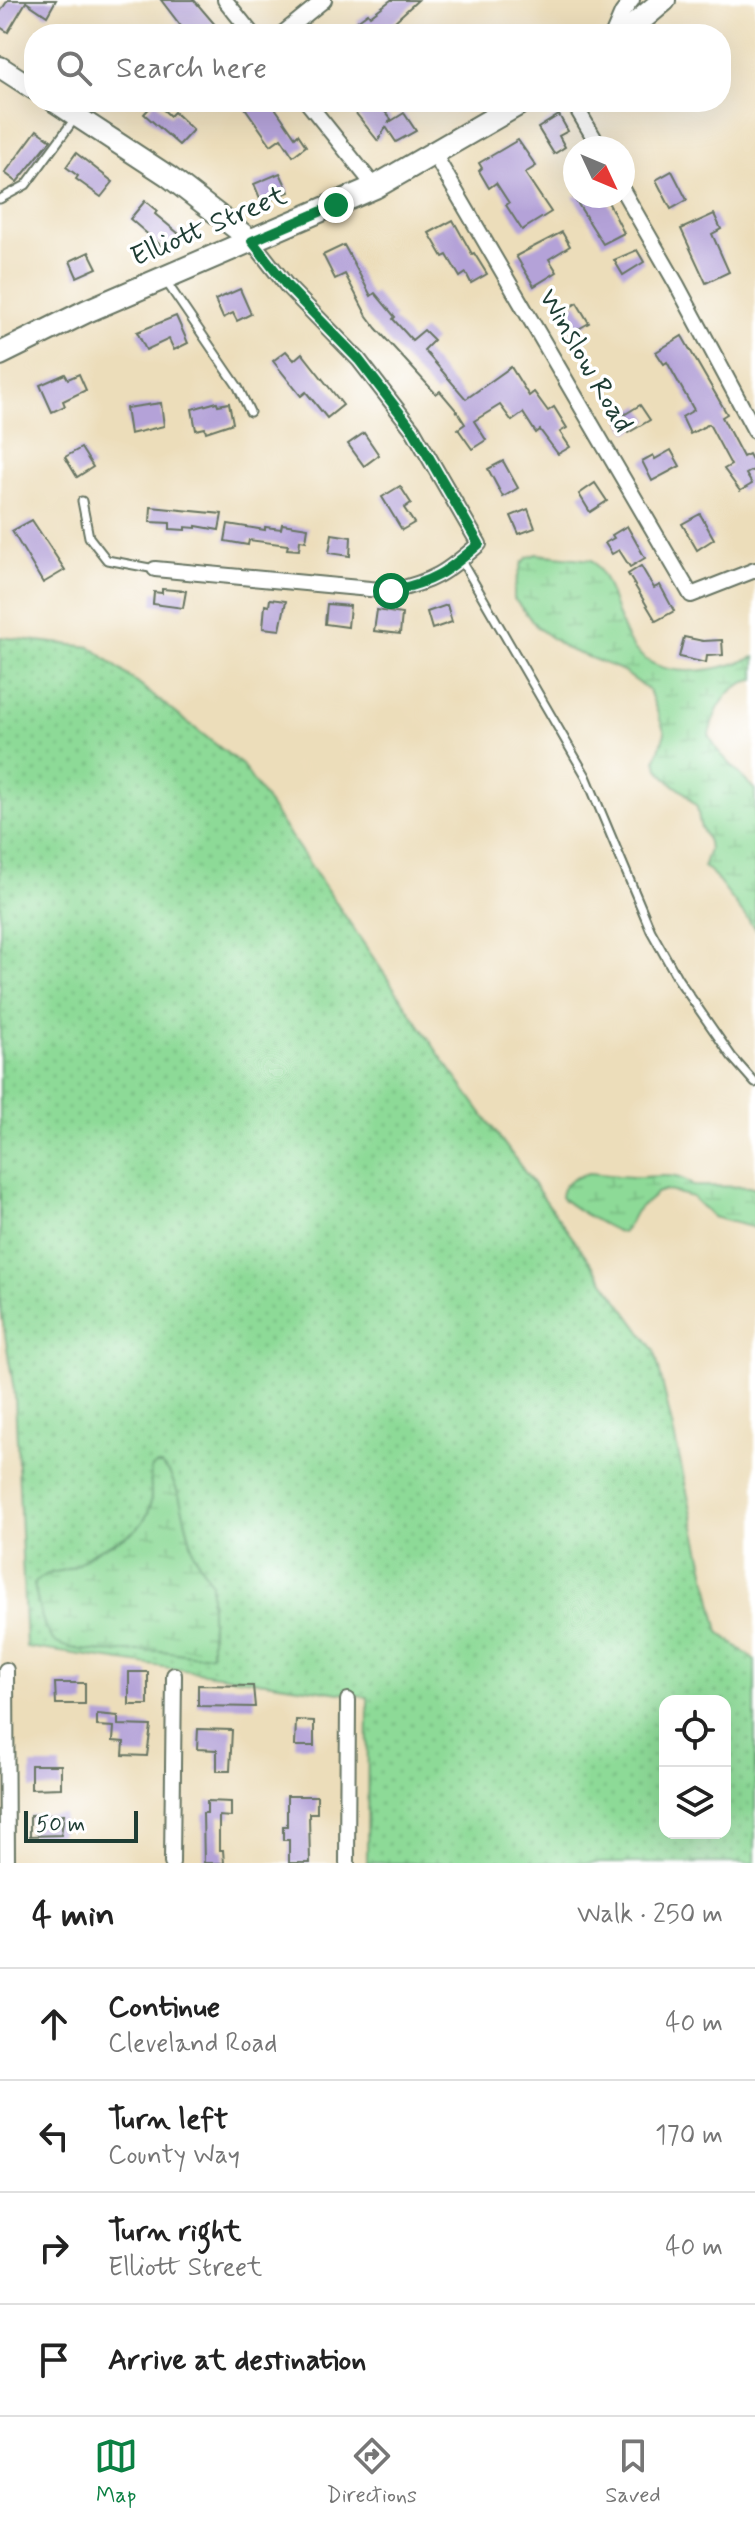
<!DOCTYPE html>
<meta charset="utf-8">
<style>
body{margin:0;font-family:Mynerve,sans-serif;background:#f6f6f6;color:#222}
.controls{position:absolute;right:24px;bottom:24px;display:grid;overflow:hidden;border-radius:16px;box-shadow:0 8px 32px #0002}
.controls button{width:72px;height:72px;display:grid;place-items:center;padding:0;border:0;border-bottom:2px solid #e0e0e0;background:#fff;color:#222;font:40px sans-serif}
.compass{position:absolute;left:563px;top:136px;width:72px;height:72px;border-radius:50%;background:#fff;box-shadow:0 8px 32px #0002;rotate:134deg}
.scale{position:absolute;left:24px;bottom:20px;width:114px;box-sizing:border-box;padding-left:8px;border:4px solid #1f3d34;border-top:0;font-size:22px;line-height:28px;white-space:nowrap;color:#1f3d34;-webkit-text-stroke:6px #fff;paint-order:stroke}
.stop{position:absolute;width:24px;height:24px;margin:-18px;border:6px solid #0b8043;border-radius:50%;background:#fff}
.stop.end{background:#0b8043;border-color:#fff;box-shadow:0 2px 8px #0008}
.list{margin:0;padding:0;list-style:none}
h2{display:flex;justify-content:space-between;align-items:center;height:104px;margin:0;padding:0 32px;font-size:34px}
h2 small{font-size:26px;font-weight:400;color:#767676}
.list li{display:grid;grid-template-columns:52px 1fr auto;gap:24px;align-items:center;box-sizing:border-box;height:112px;padding:0 32px;border-top:2px solid #e0e0e0}
.list b{display:block;font-size:30px;white-space:nowrap}
.list p{margin:0;font-size:26px;white-space:nowrap;color:#767676}
.list em{font-size:26px;font-style:normal;color:#767676}
.icon{flex:none;width:44px;height:44px;fill:none;stroke:currentColor;stroke-width:2;stroke-linecap:round;stroke-linejoin:round}
.map{position:relative;flex:none;width:755px;height:1863px;overflow:hidden}
.search{position:absolute;background:#fff;box-shadow:0 8px 32px #0002;left:24px;right:24px;top:24px;height:88px;display:flex;align-items:center;gap:20px;box-sizing:border-box;padding:0 28px;border-radius:32px;color:#767676;font-size:30px}
.sheet{height:552px;background:#fff}
nav{display:flex;justify-content:space-around;align-items:center;box-sizing:border-box;height:112px;border-top:2px solid #e0e0e0;background:#fff;font-size:22px;color:#767676}
nav a{display:grid;justify-items:center;gap:4px}
nav .on{color:#0b8043}
.map>svg:first-child{display:block}
.grass{fill:url(#grass-dots);stroke:#568c66;stroke-width:2;fill-rule:evenodd}
.wetland{fill:url(#wetland-marsh);stroke:#568c66;stroke-width:2}
.building{fill:#b4a2d8}
.lines{fill:none;stroke-linecap:round;stroke-linejoin:round}
.lane-casing{stroke:#677563;stroke-width:11}
.street-casing{stroke:#677563;stroke-width:18}
.secondary-casing{stroke:#677563;stroke-width:24}
.primary-casing{stroke:#677563;stroke-width:26}
.lane{stroke:#fff;stroke-width:7}
.street{stroke:#fff;stroke-width:14}
.secondary{stroke:#fff;stroke-width:20}
.primary{stroke:#fff;stroke-width:22}
.route{stroke:#0b8043;stroke-width:10}
.labels{text-anchor:middle;dominant-baseline:central;stroke-width:7;stroke-linejoin:round;paint-order:stroke}
.street-label{font-size:28px;fill:#1f3d34;stroke:#fff}
</style>
<div class="map">
<svg width="755" height="1863" viewBox="0 0 755 1863">
<defs>
<pattern id="grass-dots" width="8" height="8" patternUnits="userSpaceOnUse" patternTransform="scale(2)"><rect width="8" height="8" fill="#8dda97"/><path d="M2 2h.1M6 6h.1" fill="none" stroke="#79bc83" stroke-width="1.8" stroke-linecap="round"/></pattern>
<pattern id="wetland-marsh" width="20" height="14" patternUnits="userSpaceOnUse" patternTransform="scale(2)"><rect width="20" height="14" fill="#8dda97"/><path d="M1 5h8M5 5V1M11 12h8M15 12V8" fill="none" stroke="#79bc83"/></pattern>
</defs>
<rect width="100%" height="100%" fill="#fff"/>
<filter id="ink" filterUnits="userSpaceOnUse"><feTurbulence type="fractalNoise" baseFrequency=".0125" numOctaves="2"/><feDisplacementMap in="SourceGraphic" scale="16" xChannelSelector="R" yChannelSelector="G"/><feConvolveMatrix kernelMatrix="1 2 1 2 8 2 1 2 1" color-interpolation-filters="sRGB"/></filter>
<filter id="wash" filterUnits="userSpaceOnUse"><feTurbulence type="fractalNoise" baseFrequency=".006" numOctaves="4" result="noise"/><feDisplacementMap in="SourceGraphic" scale="32" xChannelSelector="R" yChannelSelector="G"/><feGaussianBlur stdDeviation="1.8" result="paint"/><feColorMatrix in="noise" values="0 0 0 0 0 0 0 0 0 0 0 0 0 0 0 0 0 1.4 0 .05"/><feComposite in="paint" operator="in"/></filter>
<g filter="url(#wash)">
<rect width="100%" height="100%" fill="#ecddba"/>
<path class="grass" d="M0,637L91,647L242,765L441,1057L655,1351L719,1632L755,1661V1863H367L368,1697L26,1647L15,1397L0,1304ZM665,1701H725V1833H665Z"/>
<g class="wetland">
<path d="M537,554L592,560C613,583 614,618 630,643C657,685 717,671 755,657V680C728,683 714,711 709,735L718,751L755,790V929L711,872L703,867L709,850L708,842L700,825L697,807L685,793L670,782L658,768L656,759L665,733L649,690L619,669L567,649L538,628L514,599V590L522,563L528,557Z"/>
<path d="M588,1173C603,1174 618,1176 632,1177C654,1178 676,1170 693,1186L755,1187V1228L713,1217L692,1197L665,1190L656,1193C651,1201 642,1204 636,1211C630,1220 630,1226 622,1233C611,1230 569,1206 561,1197C562,1181 575,1178 588,1173Z"/>
<path d="M156,1465H161L169,1472L179,1495L194,1554L211,1583V1654C193,1658 179,1652 161,1651C134,1649 78,1657 55,1642C43,1633 37,1599 34,1584C44,1571 59,1573 73,1567C81,1563 86,1556 94,1552C113,1542 139,1535 148,1513C154,1498 149,1484 151,1469Z"/>
</g>
<g id="blocks">
<g class="building">
<polygon points="8,0 56,0 47,16 26,2 8,32 0,27 0,12"/>
<polygon points="161,0 194,0 223,34 187,34"/>
<polygon points="391,0 418,0 381,34 347,34 359,23 357,21 368,13 370,16"/>
<polygon points="155,102 170,116 174,112 193,130 179,145 144,114"/>
<polygon points="241,102 271,102 295,137 298,134 306,146 293,156 281,138 271,145"/>
<polygon points="347,102 377,102 391,119 388,123 404,113 416,131 396,142 386,127 378,141"/>
<polygon points="559,115 568,131 559,136 565,147 554,154 538,128"/>
<polygon points="37,130 51,140 17,182 5,173"/>
<polygon points="518,140 536,166 525,173 551,212 522,230 506,205 509,203 496,183 489,188 479,171 482,168 479,163"/>
<polygon points="76,153 113,182 101,197 76,179 78,176 66,167"/>
<polygon points="672,171 687,200 671,209 656,180"/>
<polygon points="280,173 289,192 262,203 254,184"/>
<polygon points="573,196 605,196 624,233 603,244"/>
<polygon points="145,201 157,211 155,214 179,234 166,250 130,219"/>
<polygon points="714,214 721,229 712,234 729,272 706,283 681,229"/>
<polygon points="453,220 472,254 474,253 487,274 471,283 466,273 460,277 447,255 443,257 429,233"/>
<polygon points="562,232 570,246 549,259 557,272 534,286 516,256"/>
<polygon points="344,245 371,296 375,293 395,317 393,319 412,340 424,330 434,340 424,350 466,399 511,367 529,396 534,392 548,411 554,407 567,428 560,432 570,447 558,454 540,430 536,433 523,413 512,421 500,405 474,421 486,440 472,449 458,429 465,424 456,410 440,391 436,394 376,328 367,316 345,274 335,279 323,255"/>
<polygon points="637,250 644,262 623,275 614,260"/>
<polygon points="89,252 97,268 77,277 70,261"/>
<polygon points="240,289 251,314 237,321 233,313 223,318 215,300"/>
<polygon points="577,303 589,323 573,332 561,313"/>
<polygon points="176,316 188,343 174,350 169,339 146,350 137,332"/>
<polygon points="682,336 727,414 722,417 743,457 749,454 755,465 755,469 746,474 752,484 740,491 724,469 731,465 709,424 690,434 682,417 694,410 667,362 664,364 656,352"/>
<polygon points="286,351 294,360 302,353 343,405 327,418 306,392 301,396 273,361"/>
<polygon points="65,374 68,379 79,374 86,390 63,401 65,406 52,412 40,385"/>
<polygon points="217,402 218,405 229,403 233,423 206,432 205,428 196,430 192,409"/>
<polygon points="161,403 164,426 130,434 126,408"/>
<polygon points="640,405 650,420 628,433 619,418"/>
<polygon points="364,433 379,455 364,466 348,444"/>
<polygon points="81,448 93,467 77,477 65,457"/>
<polygon points="671,450 680,466 652,481 642,461 653,455 655,459"/>
<polygon points="503,461 518,488 503,497 488,469"/>
<polygon points="595,483 607,501 590,512 579,494"/>
<polygon points="400,486 411,503 404,508 414,523 402,530 382,497"/>
<polygon points="151,507 222,514 219,530 196,526 196,528 185,527 185,530 170,529 170,523 150,522"/>
<polygon points="528,509 535,528 519,534 511,516"/>
<polygon points="700,514 714,539 697,550 682,524"/>
<polygon points="32,520 65,570 43,583 12,531"/>
<polygon points="228,524 265,530 265,527 281,529 282,524 308,528 306,541 300,540 299,550 287,549 288,545 249,540 248,545 225,541"/>
<polygon points="627,526 645,558 630,567 619,550 612,554 605,543 614,538 612,535"/>
<polygon points="332,534 351,537 350,556 329,553"/>
<polygon points="641,566 654,588 660,585 674,611 656,621 628,574"/>
<polygon points="162,589 186,591 183,608 153,604 154,592 162,593"/>
<polygon points="270,599 286,601 280,630 263,628 265,605 269,606"/>
<polygon points="327,604 350,606 348,627 325,624"/>
<polygon points="447,605 452,622 432,629 427,612"/>
<polygon points="377,610 402,614 400,634 374,631"/>
<polygon points="684,637 703,641 722,640 723,655 707,656 706,663 679,657"/>
<rect x="129" y="1672" width="19" height="33"/>
<polygon points="55,1683 85,1683 85,1704 56,1704"/>
<polygon points="198,1685 253,1686 255,1707 198,1706"/>
<polygon points="97,1714 118,1716 118,1725 151,1726 147,1756 123,1755 124,1742 113,1741 114,1727 97,1726"/>
<polygon points="296,1720 314,1721 314,1746 295,1746"/>
<polygon points="198,1729 232,1730 230,1771 217,1771 217,1750 197,1749"/>
<polygon points="31,1765 61,1765 61,1788 31,1789"/>
<polygon points="287,1796 317,1796 317,1813 309,1813 310,1863 289,1863 289,1840 283,1840 283,1826 287,1826"/>
<polygon points="207,1801 231,1802 231,1817 219,1816 219,1850 223,1850 224,1863 204,1863 203,1813 207,1813"/>
<polygon points="64,1814 61,1835 30,1836 30,1815"/>
</g>
</g>
</g>
<g filter="url(#ink)">
<use href="#blocks" fill-opacity="0" stroke="#677563" stroke-width="2"/>
<g class="lines">
<g class="lane-casing">
<g id="lane">
<polyline points="0,199 26,185 76,117"/>
<polyline points="165,280 238,387 250,412"/>
<polyline points="82,501 89,537 107,560 155,569"/>
<polyline points="461,560 586,776 651,931 678,979 732,1057 755,1083"/>
</g>
</g>
<g class="street-casing">
<g id="street">
<polyline points="225,0 252,34"/>
<polyline points="282,34 324,0"/>
<polyline points="613,34 622,13 632,0"/>
<polyline points="307,102 375,187"/>
<polyline points="573,102 600,148"/>
<polyline points="434,154 691,595 755,570"/>
<polyline points="623,191 677,285 755,431"/>
<path d="M155,569L391,591C433,582 447,572 479,544L413,430L359,360L287,286L252,241"/>
<polyline points="6,1670 7,1863"/>
<polyline points="172,1863 174,1675"/>
<polyline points="347,1863 348,1700"/>
</g>
</g>
<g class="secondary-casing">
<g id="secondary">
<polyline points="0,67 34,89"/>
<polyline points="55,102 168,176 252,241"/>
</g>
</g>
<g class="primary-casing">
<g id="primary">
<polyline points="624,34 664,0"/>
<polyline points="0,354 87,311 375,187 522,102"/>
</g>
</g>
<use href="#lane" class="lane"/>
<use href="#street" class="street"/>
<use href="#secondary" class="secondary"/>
<use href="#primary" class="primary"/>
</g>
</g>
<g class="lines" filter="url(#ink)">
<path class="route" d="M336,205L252,241L287,286L359,360L413,430L479,544C447,572 433,582 391,591"/>
</g>
<g class="labels">
<g class="street-label">
<text transform="translate(209 227) rotate(-23)">Elliott Street</text>
<text transform="translate(585 361) rotate(60)">Winslow Road</text>
</g>
</g>
</svg>
<div class="controls">
<button><svg class="icon" aria-label="locate" viewBox="0 0 24 24"><circle cx="12" cy="12" r="6"/><path d="M12 2v4M12 18v4M2 12h4M18 12h4"/></svg></button>
<button><svg class="icon" aria-label="layers" viewBox="0 0 24 24"><path d="M12 4l9 5-9 5-9-5zM3 14l9 5 9-5"/></svg></button>
</div>
<svg class="compass" viewBox="-18 -18 36 36"><path d="M0-13l5 13h-10z" fill="#e53935"/><path d="M0 13l5-13h-10z" fill="#767676"/></svg>
<div class="scale">50 m</div>
<div class="stop" style="left:391px;top:591px"></div>
<div class="stop end" style="left:336px;top:205px"></div>
<div class="search"><svg class="icon" aria-label="search" viewBox="0 0 24 24"><circle cx="10" cy="10" r="6"/><path d="M15 15l6 6"/></svg>Search here</div>
</div>
<section class="sheet">
<h2>4 min<small>Walk · 250 m</small></h2>
<ul class="list">
<li><svg class="icon" aria-label="ahead" viewBox="0 0 24 24"><path d="M12 20V5M6 11l6-6 6 6"/></svg><div><b>Continue</b><p>Cleveland Road</p></div><em>40 m</em></li>
<li><svg class="icon" aria-label="left" viewBox="0 0 24 24"><path d="M17 20v-9H6M10 6l-5 5 5 5"/></svg><div><b>Turn left</b><p>County Way</p></div><em>170 m</em></li>
<li><svg class="icon" aria-label="right" viewBox="0 0 24 24"><path d="M7 20v-9h11M14 6l5 5-5 5"/></svg><div><b>Turn right</b><p>Elliott Street</p></div><em>40 m</em></li>
<li><svg class="icon" aria-label="arrive" viewBox="0 0 24 24"><path d="M6 21V4h12l-3 4 3 4H6"/></svg><div><b>Arrive at destination</b></div></li>
</ul>
</section>
<nav>
<a class="on"><svg class="icon" aria-label="map" viewBox="0 0 24 24"><path d="M3 6l6-2 6 2 6-2v14l-6 2-6-2-6 2zM9 4v14M15 6v14"/></svg>Map</a>
<a><svg class="icon" aria-label="directions" viewBox="0 0 24 24"><path d="M12 3l9 9-9 9-9-9zM9 14v-3h6M13 9l2 2-2 2"/></svg>Directions</a>
<a><svg class="icon" aria-label="saved" viewBox="0 0 24 24"><path d="M7 4h10v16l-5-4-5 4z"/></svg>Saved</a>
</nav>
